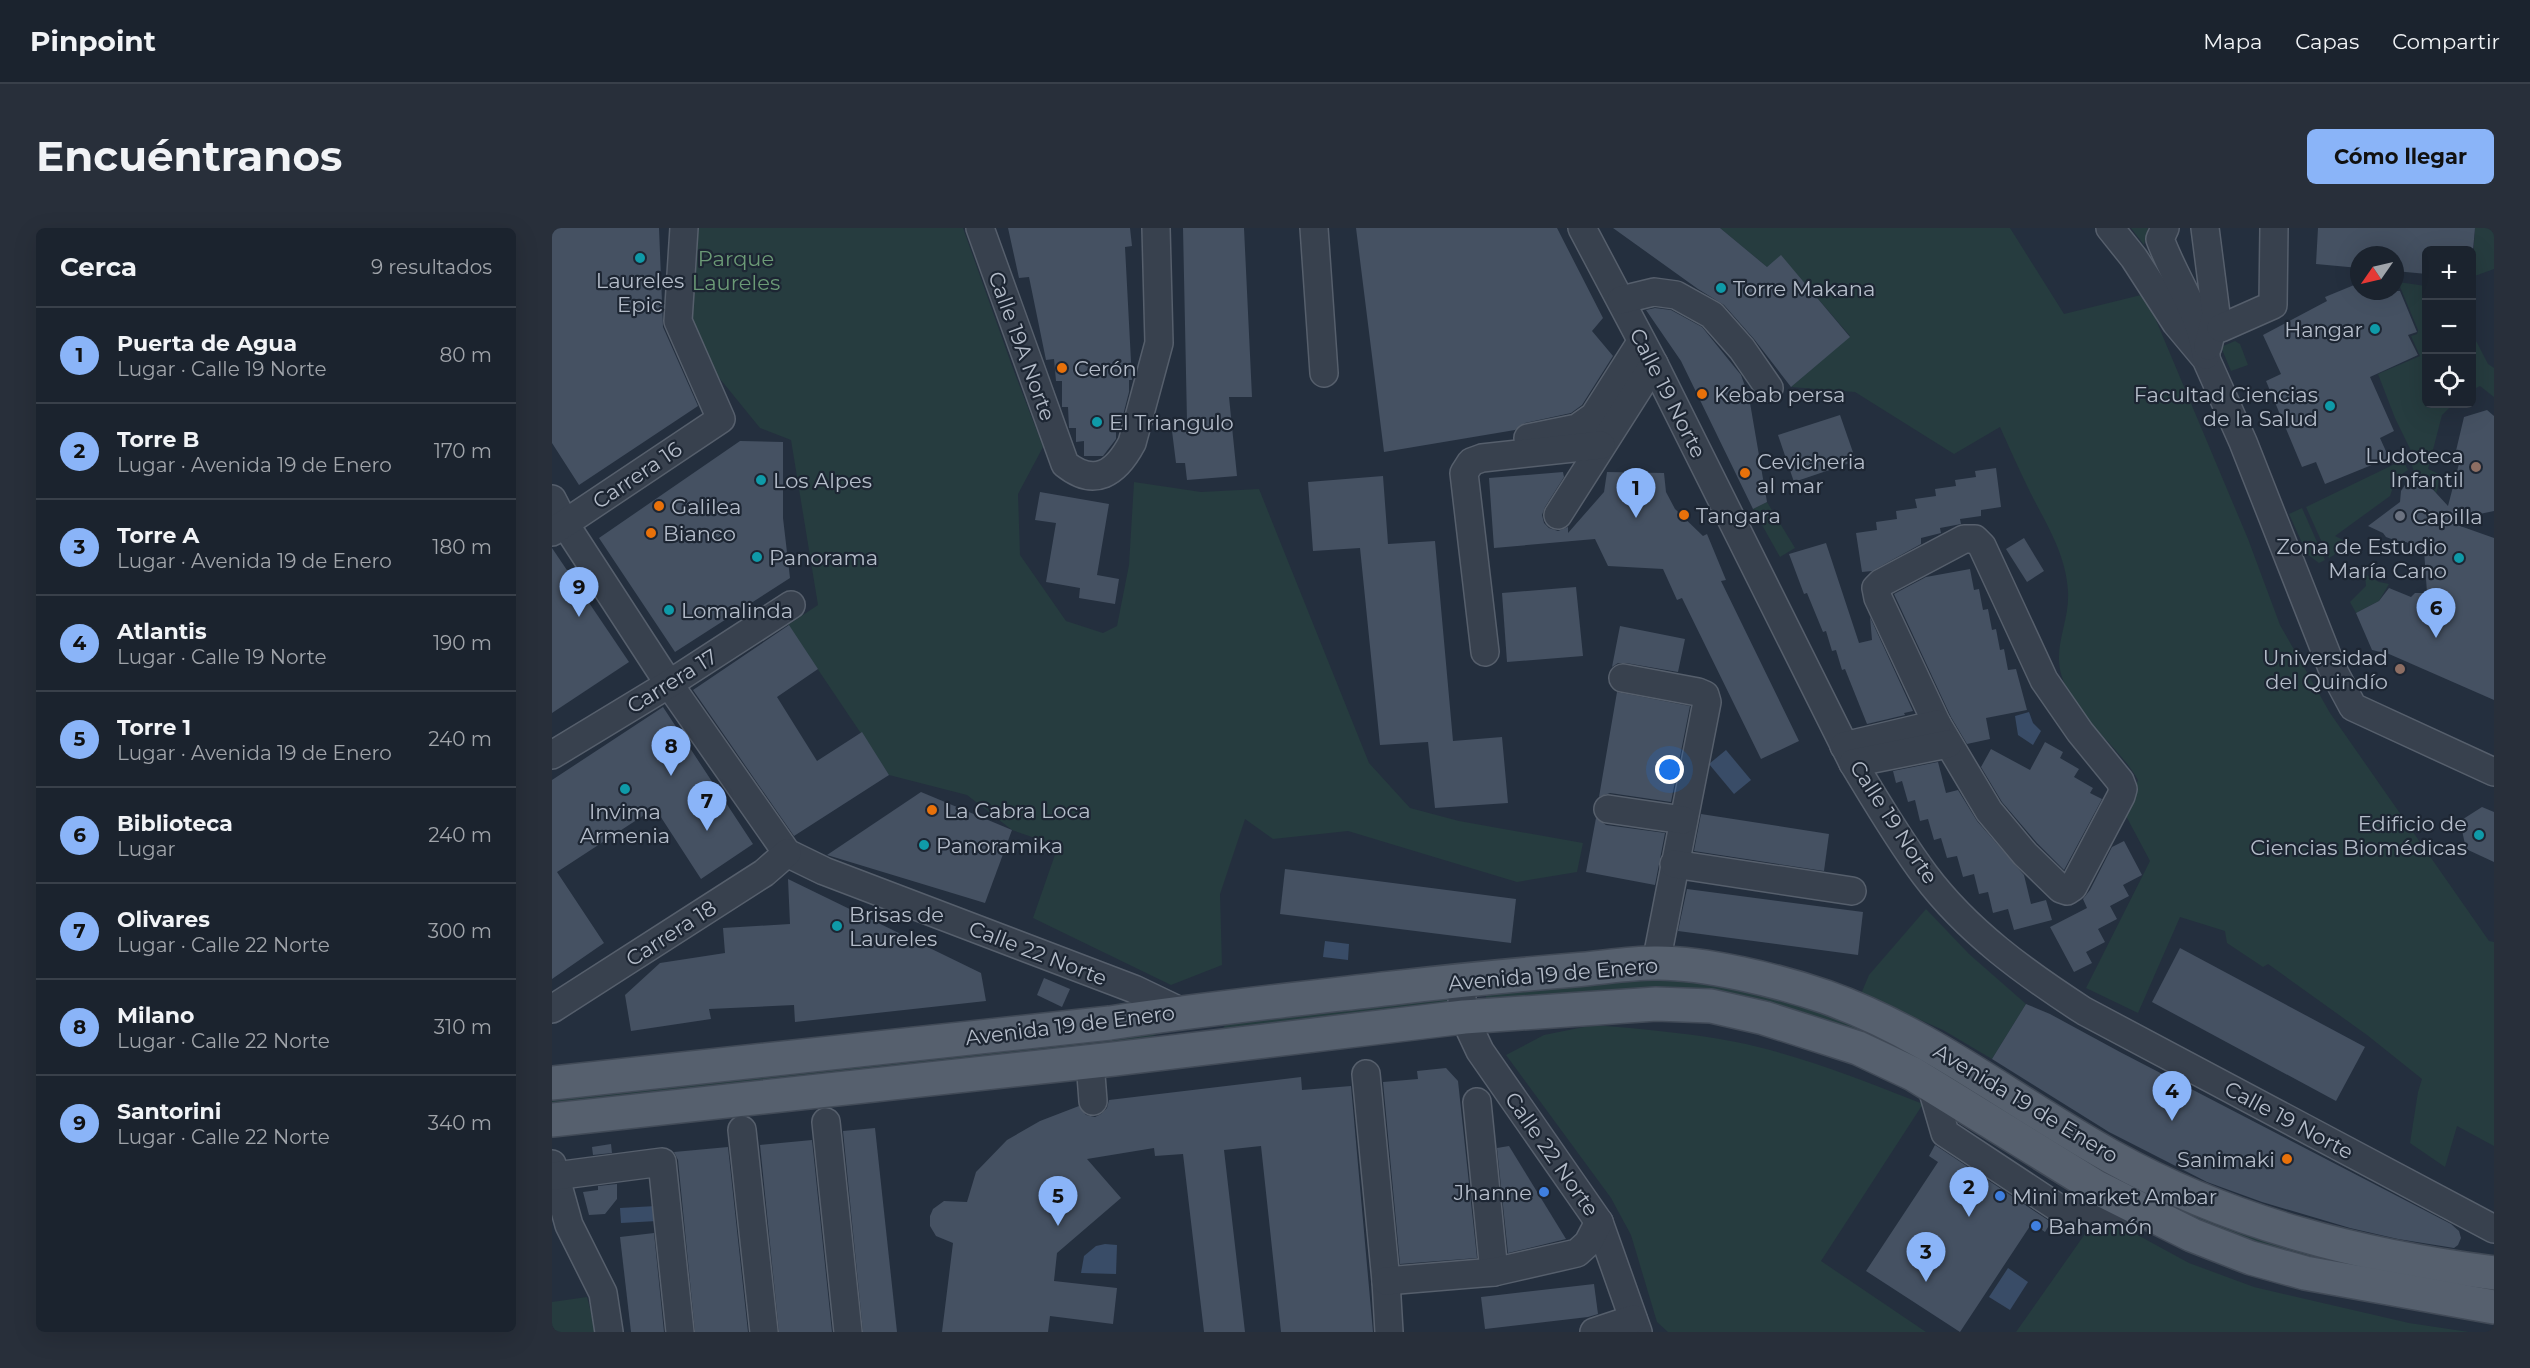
<!DOCTYPE html>
<html lang="es">
<meta charset="utf-8">
<style>
body{margin:0;font-family:Montserrat,sans-serif;background:#282f3a;color:#f1f3f6}
.controls{position:absolute;right:18px;top:18px;display:grid;overflow:hidden;border-radius:9px;box-shadow:0 6px 24px #0002}
.controls button{width:54px;height:54px;display:grid;place-items:center;padding:0;border:0;border-bottom:2px solid #39404a;background:#1b232e;color:#f1f3f6;font:30px sans-serif}
.compass{position:absolute;left:1798px;top:18px;width:54px;height:54px;border-radius:50%;background:#1b232e;box-shadow:0 6px 24px #0002;rotate:236deg}
.you{position:absolute;left:1118px;top:542px;width:21px;height:21px;margin:-15px;border:4px solid #fff;border-radius:50%;background:#1a73e8;box-shadow:0 0 0 9px #1a73e833}
.badge{display:grid;place-items:center;width:39px;height:39px;border-radius:50%;background:#8ab4f8;color:#111;font-size:20px;font-weight:700}
.pin{position:absolute;translate:-50% -50px;filter:drop-shadow(0 2px 3px #0008)}
.pin::after{content:'';position:absolute;top:32px;width:21px;height:18px;background:inherit;clip-path:polygon(0 0,100% 0,50% 100%)}
.list{margin:0;padding:0;list-style:none}
h2{display:flex;justify-content:space-between;align-items:center;height:78px;margin:0;padding:0 24px;font-size:26px}
h2 small{font-size:20px;font-weight:400;color:#a0a4aa}
.list li{display:grid;grid-template-columns:39px 1fr auto;gap:18px;align-items:center;box-sizing:border-box;height:96px;padding:0 24px;border-top:2px solid #39404a}
.list b{display:block;font-size:22px;white-space:nowrap}
.list p{margin:0;font-size:20px;white-space:nowrap;color:#a0a4aa}
.list em{font-size:20px;font-style:normal;color:#a0a4aa}
.icon{flex:none;width:33px;height:33px;fill:none;stroke:currentColor;stroke-width:2;stroke-linecap:round;stroke-linejoin:round}
.map{position:relative;flex:none;width:1942px;height:1104px;overflow:hidden;border-radius:9px}
header{display:flex;align-items:center;gap:36px;box-sizing:border-box;height:84px;padding:0 30px;background:#1b232e;border-bottom:2px solid #39404a}
header strong{font-size:28px}
nav{display:flex;gap:33px;margin-inline-start:auto;font-size:21px}
.intro{display:flex;align-items:center;justify-content:space-between;box-sizing:border-box;height:144px;padding:0 36px}
h1{margin:0;font-size:42px}
.button{padding:15px 27px;border-radius:9px;background:#8ab4f8;color:#111;font-size:21px;font-weight:700}
main{display:flex;gap:36px;padding:0 36px}
aside{flex:1;background:#1b232e;border-radius:9px;box-shadow:0 6px 24px #0002}
.map>svg:first-child{display:block}
.green{fill:#263c3f}
.water{fill:#394c67}
.building{fill:#455162}
.lines{fill:none;stroke-linecap:round;stroke-linejoin:round}
.minor-casing{stroke:#565f6c;stroke-width:30}
.major-casing{stroke:#414a57;stroke-width:36}
.minor{stroke:#38414e;stroke-width:27}
.major{stroke:#56606e;stroke-width:33}
.culture-dot{fill:#0f9aa8;stroke:#1d2633;stroke-width:2}
.food-dot{fill:#e8710a;stroke:#1d2633;stroke-width:2}
.education-dot{fill:#8d6e63;stroke:#1d2633;stroke-width:2}
.worship-dot{fill:#6b7280;stroke:#1d2633;stroke-width:2}
.shop-dot{fill:#3f7fe0;stroke:#1d2633;stroke-width:2}
.labels{text-anchor:middle;dominant-baseline:central;stroke-width:4.5;stroke-linejoin:round;paint-order:stroke}
.park-label{font-size:21px;fill:#6b9a76;stroke:#1d2633}
.poi-label{font-size:21px;fill:#b4bcc9;stroke:#1d2633;text-anchor:start}
.street-label{font-size:21px;fill:#b4bcc9;stroke:#1d2633}
</style>
<header>
<strong>Pinpoint</strong>
<nav><a>Mapa</a><a>Capas</a><a>Compartir</a></nav>
</header>
<div class="intro"><h1>Encuéntranos</h1><a class="button">Cómo llegar</a></div>
<main>
<aside>
<h2>Cerca<small>9 resultados</small></h2>
<ul class="list">
<li><span class="badge">1</span><div><b>Puerta de Agua</b><p>Lugar · Calle 19 Norte</p></div><em>80 m</em></li>
<li><span class="badge">2</span><div><b>Torre B</b><p>Lugar · Avenida 19 de Enero</p></div><em>170 m</em></li>
<li><span class="badge">3</span><div><b>Torre A</b><p>Lugar · Avenida 19 de Enero</p></div><em>180 m</em></li>
<li><span class="badge">4</span><div><b>Atlantis</b><p>Lugar · Calle 19 Norte</p></div><em>190 m</em></li>
<li><span class="badge">5</span><div><b>Torre 1</b><p>Lugar · Avenida 19 de Enero</p></div><em>240 m</em></li>
<li><span class="badge">6</span><div><b>Biblioteca</b><p>Lugar</p></div><em>240 m</em></li>
<li><span class="badge">7</span><div><b>Olivares</b><p>Lugar · Calle 22 Norte</p></div><em>300 m</em></li>
<li><span class="badge">8</span><div><b>Milano</b><p>Lugar · Calle 22 Norte</p></div><em>310 m</em></li>
<li><span class="badge">9</span><div><b>Santorini</b><p>Lugar · Calle 22 Norte</p></div><em>340 m</em></li>
</ul>
</aside>
<div class="map">
<svg width="1942" height="1104" viewBox="0 0 1942 1104">
<rect width="100%" height="100%" fill="#242f3e"/>
<g class="green">
<polygon points="145,0 411,0 460,138 491,219 466,266 468,327 514,393 551,405 565,398 577,337 582,254 649,264 707,261 817,535 858,580 907,593 1031,615 1025,644 965,654 796,603 721,611 693,591 668,666 670,737 619,757 481,690 506,618 460,602 415,567 337,547 236,397 266,377 239,212 208,200 160,141 138,92"/>
<path d="M1168,0H1458L1512,86L1593,66L1696,311L1728,397L1778,485L1937,713L1942,714V918L1905,898L1893,939L1858,915L1866,864L1870,851L1815,807L1716,736L1711,739L1675,715L1673,703L1628,689L1586,785L1534,760L1598,633L1573,586L1586,552C1565,515 1523,490 1510,449C1500,419 1518,394 1516,363C1514,327 1495,297 1479,266C1468,244 1458,221 1448,199L1402,226L1303,164L1239,159L1298,108L1229,28L1215,39Z"/>
<polygon points="1579,0 1596,0 1592,17"/>
<polygon points="1923,0 1942,0 1942,41 1920,49"/>
<path d="M1846,54L1874,58V176H1901L1890,187L1876,241L1889,247L1884,266C1879,253 1875,248 1862,244L1859,234L1862,229L1843,190L1826,146L1868,128L1859,108L1865,106L1866,102Z"/>
<polygon points="1920,105 1936,136 1942,140 1942,169 1928,158 1920,162"/>
<polygon points="1683,113 1688,116 1696,137 1679,143 1669,119"/>
<polygon points="1851,232 1856,242 1844,250 1838,268 1783,308 1791,312 1782,327 1777,330 1754,279"/>
<polygon points="1215,274 1243,320 1228,329 1201,281"/>
<polygon points="1750,280 1773,332 1767,335 1755,326 1737,286"/>
<polygon points="1813,346 1827,354 1837,356 1827,373 1804,385 1798,374 1814,358"/>
<polygon points="1374,681 1417,726 1474,776 1440,831 1391,802 1309,766 1317,747"/>
<polygon points="1074,746 1205,761 1357,815 1502,905 1877,1047 1763,1039 1635,994 1269,795 934,776 934,761"/>
<polygon points="896,765 897,778 677,804 671,800 676,794"/>
<path d="M1042,797C1090,801 1137,805 1184,814C1248,827 1310,852 1371,876L1269,1033L1374,1104H1116L1105,1094L1079,1007L1059,970L954,827L992,807Z"/>
<polygon points="618,800 580,818 0,882 0,865"/>
<polygon points="1547,986 1637,1035 1702,1059 1857,1095 1917,1104 1464,1104"/>
<polygon points="35,1069 44,1104 0,1104 0,1074"/>
</g>
<g class="water">
<polygon points="1477,484 1481,495 1489,503 1481,517 1466,507 1463,488"/>
<polygon points="1174,522 1199,552 1182,566 1157,536"/>
<polygon points="773,713 797,716 796,732 771,729"/>
<polygon points="104,978 105,993 69,995 68,980"/>
<polygon points="553,1016 565,1017 564,1046 529,1045 532,1028 544,1018"/>
<polygon points="1456,1040 1476,1054 1458,1082 1437,1069"/>
</g>
<g class="building">
<polygon points="0,0 107,0 111,99 146,178 27,257 0,215"/>
<polygon points="456,0 578,0 580,18 573,19 580,152 577,152 577,164 568,199 564,199 564,211 551,228 532,228 532,213 524,214 524,200 517,200 516,179 510,179 510,153 504,153 502,131 494,132 477,49 467,50"/>
<polygon points="631,0 692,0 700,169 677,169 685,248 635,252 633,235 624,235 620,203 630,202 629,193 635,193"/>
<polygon points="804,0 1005,0 1051,90 1040,103 1061,128 1030,177 1019,185 973,195 963,202 832,224"/>
<polygon points="1061,0 1168,0 1215,39 1229,27 1298,109 1239,159 1202,111 1172,77 1146,61"/>
<polygon points="1766,0 1923,0 1921,22 1875,22 1875,46 1843,43 1843,27 1807,27 1807,40 1764,36"/>
<polygon points="1807,55 1807,63 1848,63 1865,104 1856,107 1866,127 1818,149 1842,203 1828,210 1837,230 1773,256 1764,234 1750,239 1714,153 1729,146 1711,107 1775,73 1773,69"/>
<polygon points="1103,80 1119,82 1150,99 1189,147 1197,169 1215,274 1201,281 1129,133 1094,82"/>
<polygon points="1935,182 1942,188 1942,283 1894,293 1942,310 1942,472 1837,426 1820,422 1804,385 1827,373 1837,360 1859,369 1863,365 1875,365 1872,322 1854,314 1850,315 1834,309 1831,305 1816,298 1848,274 1849,263 1859,248 1873,253 1896,278 1909,228 1903,227 1912,189"/>
<polygon points="1288,187 1304,233 1242,254 1226,207"/>
<polygon points="188,213 231,214 231,290 238,350 123,424 47,310"/>
<polygon points="1444,240 1449,279 1429,282 1429,288 1408,291 1409,296 1388,300 1389,305 1369,310 1369,316 1320,343 1310,344 1304,305 1325,302 1324,294 1345,291 1344,283 1365,280 1363,271 1384,268 1383,261 1404,258 1403,252 1424,249 1423,243"/>
<polygon points="1011,244 1012,249 993,279 990,287 992,295 997,300 1006,303 1016,299 1016,305 1052,264 1055,244 1112,245 1114,264 1123,281 1151,308 1155,306 1174,352 1169,353 1247,513 1209,531 1130,370 1125,372 1111,341 1056,338 1043,311 942,320 937,250"/>
<polygon points="831,248 836,316 883,313 901,513 950,509 956,575 883,580 876,514 828,517 808,320 761,323 756,254"/>
<polygon points="488,264 557,276 545,347 567,351 563,376 527,370 528,360 494,354 504,295 483,292"/>
<polygon points="1472,310 1492,343 1475,354 1454,321"/>
<polygon points="1274,315 1307,415 1320,412 1318,389 1361,483 1352,485 1353,487 1315,496 1293,441 1290,442 1284,422 1280,423 1274,403 1271,404 1255,365 1252,366 1237,326"/>
<polygon points="0,320 77,434 0,485"/>
<polygon points="1418,341 1422,362 1427,361 1431,382 1436,381 1440,402 1444,401 1448,422 1452,421 1456,442 1464,441 1475,482 1434,490 1438,511 1415,516 1399,489 1342,366 1374,349"/>
<polygon points="1024,359 1031,428 955,434 950,365"/>
<polygon points="237,397 266,441 225,469 265,533 310,504 337,547 242,608 141,462"/>
<polygon points="1068,398 1133,411 1126,444 1074,435 1066,435 1060,439"/>
<polygon points="1065,464 1138,478 1119,574 1058,565 1047,569"/>
<polygon points="111,479 201,616 149,651 103,580 5,644 52,715 0,751 0,552"/>
<polygon points="1493,514 1511,524 1508,530 1527,541 1522,549 1541,560 1538,565 1550,571 1512,642 1485,615 1450,574 1429,539 1439,521 1478,542"/>
<polygon points="1386,534 1394,565 1406,562 1425,593 1472,647 1479,676 1494,672 1500,692 1462,702 1456,681 1441,685 1436,664 1427,666 1422,646 1411,649 1405,628 1395,630 1389,610 1382,612 1376,591 1368,593 1363,572 1356,574 1350,553 1344,555 1341,543"/>
<polygon points="369,564 460,602 433,675 275,627"/>
<polygon points="1930,579 1942,584 1942,634 1914,621 1908,593"/>
<polygon points="1149,586 1277,606 1272,643 1142,623"/>
<polygon points="1044,590 1054,597 1113,605 1103,657 1034,644"/>
<polygon points="1572,613 1590,647 1571,657 1577,668 1558,678 1565,691 1546,701 1553,714 1534,724 1540,735 1522,744 1498,699 1535,680 1531,671 1538,662 1560,619"/>
<polygon points="733,641 964,671 959,715 728,686"/>
<polygon points="236,651 429,745 434,773 243,794 242,777 157,781 159,791 79,803 73,767 108,735 173,725 171,700 238,696"/>
<polygon points="1135,661 1311,684 1306,727 1126,703"/>
<polygon points="1628,720 1813,819 1784,873 1600,774"/>
<polygon points="492,750 518,761 510,779 485,767"/>
<polygon points="1474,776 1498,786 1568,824 1899,996 1907,1003 1909,1010 1906,1017 1902,1020 1846,1011 1798,1000 1710,974 1655,954 1557,904 1440,831"/>
<polygon points="894,840 906,853 925,1030 848,1036 831,854 866,851 865,843"/>
<polygon points="749,849 750,862 799,858 821,1104 729,1104 709,918 672,922 693,1104 652,1104 631,926 603,928 602,920 535,931 569,970 505,1025 502,1053 565,1060 561,1096 498,1088 496,1104 390,1104 401,1015 384,1008 378,998 378,988 381,981 392,973 415,974 424,944 455,912 488,893 527,878 534,887 543,889 549,886 555,880 557,872"/>
<polygon points="323,900 345,1104 311,1104 291,903"/>
<polygon points="260,912 280,1104 227,1104 208,917"/>
<polygon points="59,916 60,925 41,927 40,919"/>
<polygon points="1383,917 1499,994 1493,1004 1480,995 1408,1104 1314,1043 1386,934 1377,928"/>
<polygon points="957,918 1014,1011 956,1025 945,920"/>
<polygon points="176,919 196,1104 143,1104 126,932 122,924"/>
<polygon points="65,956 65,971 53,986 37,987 31,964 46,962 46,958"/>
<polygon points="102,1005 112,1104 79,1104 68,1009"/>
<polygon points="1042,1056 1046,1086 1036,1089 933,1101 929,1069"/>
</g>
<g class="lines">
<g class="minor-casing">
<g id="minor">
<path d="M428,0L513,236C543,260 564,245 580,215L607,115L604,0"/>
<polyline points="762,0 772,145"/>
<path d="M1030,0L1102,136L1301,535C1324,573 1346,611 1373,647C1415,703 1473,745 1532,783L1942,1001"/>
<polyline points="1558,0 1582,30 1624,95 1654,131 1691,214 1780,440 1801,479 1942,544"/>
<path d="M1613,0L1608,11C1623,52 1648,83 1654,127"/>
<polyline points="1653,0 1664,86 1656,118"/>
<polyline points="1069,72 1102,64 1124,67 1160,87 1190,121 1217,160"/>
<polyline points="1669,100 1721,77 1722,0"/>
<polyline points="976,210 1025,200 1042,188 1089,114"/>
<polyline points="0,271 13,296 117,456 235,625 272,643 582,761 630,784"/>
<polyline points="1006,287 1102,136"/>
<polyline points="0,304 169,191 126,93 132,0"/>
<polygon points="1412,311 1423,311 1430,318 1492,452 1528,504 1568,553 1571,561 1569,568 1521,659 1515,663 1509,661 1473,626 1437,583 1385,496 1326,370 1324,360 1329,355"/>
<polyline points="933,424 912,245 919,234 930,230 1049,217"/>
<polyline points="1071,450 1146,464 1153,467 1155,474 1104,735"/>
<polyline points="1292,518 1385,496"/>
<polyline points="0,527 117,456 239,377"/>
<polyline points="1301,535 1396,516"/>
<polyline points="1056,581 1131,592"/>
<polyline points="1122,636 1300,663"/>
<polyline points="908,752 912,789 928,823 1047,994 1086,1104"/>
<polyline points="0,781 212,645 235,625"/>
<polyline points="538,834 541,873"/>
<polyline points="814,846 834,1053 837,1104"/>
<polyline points="1379,857 1393,905 1511,983 1589,983"/>
<polyline points="925,874 942,1044"/>
<polyline points="274,894 296,1104"/>
<polyline points="190,902 212,1104"/>
<polyline points="0,936 17,997 51,1065 57,1104"/>
<polyline points="3,948 110,934 128,1104"/>
<polyline points="834,1053 942,1044 1025,1025 1036,1015 1047,994"/>
<polyline points="1042,1104 1081,1091"/>
</g>
</g>
<g class="major-casing">
<g id="major">
<path d="M0,855L558,795C652,781 746,771 841,760C901,753 962,747 1022,742C1049,740 1076,735 1102,735C1152,734 1227,753 1274,769C1378,806 1464,876 1560,929C1679,995 1808,1028 1942,1045"/>
<polyline points="0,892 562,831 912,789 1104,776 1159,778 1212,790 1306,820 1361,846 1544,959 1640,1007 1699,1030 1753,1045 1942,1079"/>
</g>
</g>
<use href="#minor" class="minor"/>
<use href="#major" class="major"/>
</g>
<g class="culture-dot">
<circle cx="88" cy="30" r="6"/>
<circle cx="1169" cy="60" r="6"/>
<circle cx="1823" cy="101" r="6"/>
<circle cx="1778" cy="178" r="6"/>
<circle cx="545" cy="194" r="6"/>
<circle cx="209" cy="252" r="6"/>
<circle cx="205" cy="329" r="6"/>
<circle cx="1907" cy="330" r="6"/>
<circle cx="117" cy="382" r="6"/>
<circle cx="73" cy="561" r="6"/>
<circle cx="1927" cy="607" r="6"/>
<circle cx="372" cy="617" r="6"/>
<circle cx="285" cy="698" r="6"/>
</g>
<g class="food-dot">
<circle cx="510" cy="140" r="6"/>
<circle cx="1150" cy="166" r="6"/>
<circle cx="1193" cy="245" r="6"/>
<circle cx="107" cy="278" r="6"/>
<circle cx="1132" cy="287" r="6"/>
<circle cx="99" cy="305" r="6"/>
<circle cx="380" cy="582" r="6"/>
<circle cx="1735" cy="931" r="6"/>
</g>
<g class="education-dot">
<circle cx="1924" cy="239" r="6"/>
<circle cx="1848" cy="441" r="6"/>
</g>
<circle class="worship-dot" cx="1848" cy="288" r="6"/>
<g class="shop-dot">
<circle cx="992" cy="964" r="6"/>
<circle cx="1448" cy="968" r="6"/>
<circle cx="1484" cy="998" r="6"/>
</g>
<g class="labels">
<g class="park-label">
<text x="184" y="30">Parque<tspan x="184" dy="24">Laureles</tspan></text>
</g>
<g class="poi-label">
<text x="88" y="52" text-anchor="middle">Laureles<tspan x="88" dy="24">Epic</tspan></text>
<text x="1181" y="60">Torre Makana</text>
<text x="1811" y="101" text-anchor="end">Hangar</text>
<text x="522" y="140">Cerón</text>
<text x="1162" y="166">Kebab persa</text>
<text x="1766" y="166" text-anchor="end">Facultad Ciencias<tspan x="1766" dy="24">de la Salud</tspan></text>
<text x="557" y="194">El Triangulo</text>
<text x="1912" y="227" text-anchor="end">Ludoteca<tspan x="1912" dy="24">Infantil</tspan></text>
<text x="1205" y="233">Cevicheria<tspan x="1205" dy="24">al mar</tspan></text>
<text x="221" y="252">Los Alpes</text>
<text x="119" y="278">Galilea</text>
<text x="1144" y="287">Tangara</text>
<text x="1860" y="288">Capilla</text>
<text x="111" y="305">Bianco</text>
<text x="1895" y="318" text-anchor="end">Zona de Estudio<tspan x="1895" dy="24">María Cano</tspan></text>
<text x="217" y="329">Panorama</text>
<text x="129" y="382">Lomalinda</text>
<text x="1836" y="429" text-anchor="end">Universidad<tspan x="1836" dy="24">del Quindío</tspan></text>
<text x="392" y="582">La Cabra Loca</text>
<text x="73" y="583" text-anchor="middle">Invima<tspan x="73" dy="24">Armenia</tspan></text>
<text x="1915" y="595" text-anchor="end">Edificio de<tspan x="1915" dy="24">Ciencias Biomédicas</tspan></text>
<text x="384" y="617">Panoramika</text>
<text x="297" y="686">Brisas de<tspan x="297" dy="24">Laureles</tspan></text>
<text x="1723" y="931" text-anchor="end">Sanimaki</text>
<text x="980" y="964" text-anchor="end">Jhanne</text>
<text x="1460" y="968">Mini market Ambar</text>
<text x="1496" y="998">Bahamón</text>
</g>
<g class="street-label">
<text transform="translate(470 118) rotate(70)">Calle 19A Norte</text>
<text transform="translate(1116 165) rotate(63)">Calle 19 Norte</text>
<text transform="translate(85 247) rotate(-34)">Carrera 16</text>
<text transform="translate(120 453) rotate(-32)">Carrera 17</text>
<text transform="translate(1342 594) rotate(57)">Calle 19 Norte</text>
<text transform="translate(119 705) rotate(-33)">Carrera 18</text>
<text transform="translate(486 725) rotate(21)">Calle 22 Norte</text>
<text transform="translate(1001 746) rotate(-5)">Avenida 19 de Enero</text>
<text transform="translate(518 797) rotate(-7)">Avenida 19 de Enero</text>
<text transform="translate(1474 875) rotate(31)">Avenida 19 de Enero</text>
<text transform="translate(1737 892) rotate(28)">Calle 19 Norte</text>
<text transform="translate(1000 926) rotate(55)">Calle 22 Norte</text>
</g>
</g>
</svg>
<div class="controls">
<button>+</button>
<button>−</button>
<button><svg class="icon" aria-label="locate" viewBox="0 0 24 24"><circle cx="12" cy="12" r="6"/><path d="M12 2v4M12 18v4M2 12h4M18 12h4"/></svg></button>
</div>
<svg class="compass" viewBox="-18 -18 36 36"><path d="M0-13l5 13h-10z" fill="#e53935"/><path d="M0 13l5-13h-10z" fill="#a0a4aa"/></svg>
<div class="you"></div>
<div class="pin badge" style="left:1084px;top:290px">1</div>
<div class="pin badge" style="left:1417px;top:989px">2</div>
<div class="pin badge" style="left:1374px;top:1054px">3</div>
<div class="pin badge" style="left:1620px;top:893px">4</div>
<div class="pin badge" style="left:506px;top:998px">5</div>
<div class="pin badge" style="left:1884px;top:410px">6</div>
<div class="pin badge" style="left:155px;top:603px">7</div>
<div class="pin badge" style="left:119px;top:548px">8</div>
<div class="pin badge" style="left:27px;top:389px">9</div>
</div>
</main>
